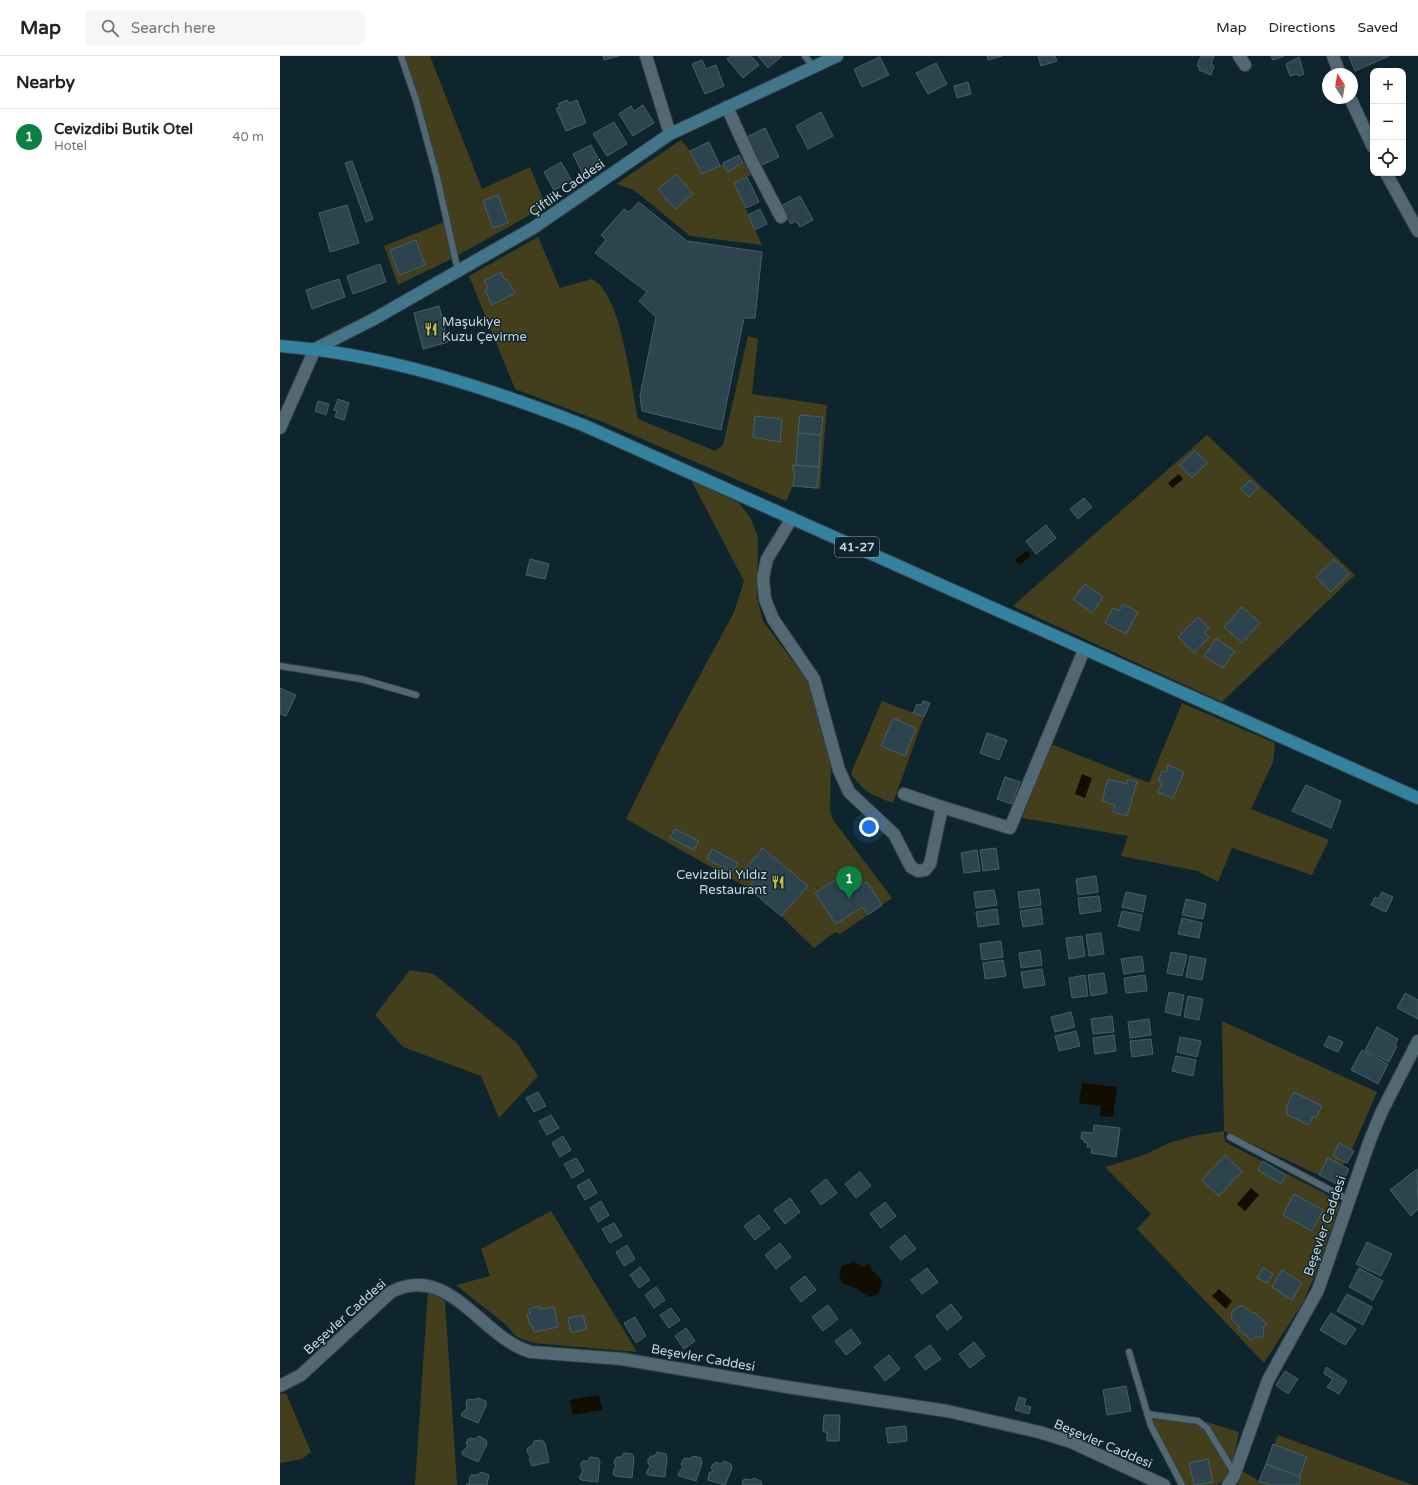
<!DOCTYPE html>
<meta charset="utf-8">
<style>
body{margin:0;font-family:"Varela Round",sans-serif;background:#f6f6f6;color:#222}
.controls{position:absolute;right:12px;top:12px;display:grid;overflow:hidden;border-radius:8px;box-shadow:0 2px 6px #0003}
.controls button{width:36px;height:36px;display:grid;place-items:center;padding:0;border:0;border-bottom:1px solid #e0e0e0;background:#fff;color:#222;font:20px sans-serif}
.compass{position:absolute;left:1042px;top:12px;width:36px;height:36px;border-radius:50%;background:#fff;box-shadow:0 2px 6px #0003;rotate:348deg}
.you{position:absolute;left:589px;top:771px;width:14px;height:14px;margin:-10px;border:3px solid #fff;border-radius:50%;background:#1a73e8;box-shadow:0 0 0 6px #1a73e833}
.badge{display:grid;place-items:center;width:26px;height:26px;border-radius:50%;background:#0b8043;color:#fff;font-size:13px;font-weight:700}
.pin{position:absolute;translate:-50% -33px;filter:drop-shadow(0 1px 2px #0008)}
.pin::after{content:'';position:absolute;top:21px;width:14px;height:12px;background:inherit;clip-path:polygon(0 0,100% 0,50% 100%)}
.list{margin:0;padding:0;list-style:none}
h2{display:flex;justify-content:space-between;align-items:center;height:52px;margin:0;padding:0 16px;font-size:17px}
h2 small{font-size:13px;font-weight:400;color:#767676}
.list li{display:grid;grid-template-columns:26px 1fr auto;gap:12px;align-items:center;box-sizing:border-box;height:56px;padding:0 16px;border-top:1px solid #e0e0e0}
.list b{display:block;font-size:15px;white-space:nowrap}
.list p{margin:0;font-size:13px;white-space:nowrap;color:#767676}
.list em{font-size:13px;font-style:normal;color:#767676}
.icon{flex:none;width:22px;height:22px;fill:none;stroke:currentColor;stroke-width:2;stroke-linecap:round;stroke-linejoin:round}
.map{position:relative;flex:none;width:1138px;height:1429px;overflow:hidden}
header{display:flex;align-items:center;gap:24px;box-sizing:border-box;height:56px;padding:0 20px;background:#fff;border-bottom:1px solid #e0e0e0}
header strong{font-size:19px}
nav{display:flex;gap:22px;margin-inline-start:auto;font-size:14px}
.search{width:280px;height:36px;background:#f6f6f6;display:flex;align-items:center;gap:10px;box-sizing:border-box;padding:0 14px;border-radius:8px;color:#767676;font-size:15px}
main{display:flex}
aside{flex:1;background:#fff}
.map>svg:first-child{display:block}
.green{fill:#433f1c}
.water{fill:#110d00}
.building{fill:#2d434d;stroke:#485f6a}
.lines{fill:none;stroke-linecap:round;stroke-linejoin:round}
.lane-casing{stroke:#344149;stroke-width:8}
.street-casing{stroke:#344149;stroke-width:14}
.secondary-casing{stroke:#344149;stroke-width:14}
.primary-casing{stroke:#344149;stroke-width:14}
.lane{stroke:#526974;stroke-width:6}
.street{stroke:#526974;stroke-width:12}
.secondary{stroke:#427589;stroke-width:12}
.primary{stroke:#33829e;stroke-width:12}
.labels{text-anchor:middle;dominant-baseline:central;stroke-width:3;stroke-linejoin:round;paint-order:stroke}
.shield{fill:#0f252e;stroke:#90a0a7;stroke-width:1}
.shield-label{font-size:12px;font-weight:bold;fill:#c8d5db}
.street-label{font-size:13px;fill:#c8d5db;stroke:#0f252e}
.poi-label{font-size:13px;fill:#c8d5db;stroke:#0f252e;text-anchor:start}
</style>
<header>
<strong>Map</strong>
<div class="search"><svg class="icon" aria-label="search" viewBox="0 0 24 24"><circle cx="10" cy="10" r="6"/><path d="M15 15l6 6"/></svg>Search here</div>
<nav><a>Map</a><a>Directions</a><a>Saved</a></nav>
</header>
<main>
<aside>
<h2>Nearby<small></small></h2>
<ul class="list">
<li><span class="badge">1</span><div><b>Cevizdibi Butik Otel</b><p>Hotel</p></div><em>40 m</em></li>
</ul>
</aside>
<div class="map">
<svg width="1138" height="1429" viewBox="0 0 1138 1429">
<rect width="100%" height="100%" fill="#0f252e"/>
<g class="green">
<polygon points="121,0 150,0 202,133 250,111 266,150 175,201 118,229 104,190 167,165"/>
<polygon points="401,84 410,95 422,118 443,108 447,115 467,106 473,118 454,127 482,189 410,180 354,134 336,128"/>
<path d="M258,181L280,232L312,223C316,226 321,229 323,233C343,259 351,329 358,363L435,395L443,389L468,280L478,283L472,338L547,349L540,433L513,430L506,445L323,366L235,333L189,220Z"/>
<polygon points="927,379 1075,519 942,646 733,550"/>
<polygon points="411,424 459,447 470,461 478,481 477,542 483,565 531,630 551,710 550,754 553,764 612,842 602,849 587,826 580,830 570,814 535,837 556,868 582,851 588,859 560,878 555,876 534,892 501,860 528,830 484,792 465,813 475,823 468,832 346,763 382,690 454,556 464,525"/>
<path d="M602,645L644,661L613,747C592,739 583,736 571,717Z"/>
<polygon points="902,647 995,687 993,706 971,753 1049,784 1032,819 952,792 938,826 918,815 841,800 848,780 742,762 771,688 869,727"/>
<polygon points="130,914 154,918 237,987 258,1020 219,1062 201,1020 123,991 95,959"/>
<polygon points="942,965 1097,1036 1072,1093 1054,1126 944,1075 945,1086 1044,1137 1060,1148 1035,1219 1022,1248 984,1307 857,1173 871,1158 825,1111 864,1099 889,1087 913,1080 944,1075"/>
<polygon points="271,1155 357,1296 253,1287 237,1281 225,1268 176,1229 210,1220 201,1193"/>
<polygon points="148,1235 165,1245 177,1429 135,1429"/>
<polygon points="6,1337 31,1396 22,1403 0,1407 0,1338"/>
<path d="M867,1358L927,1366L959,1376C955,1395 954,1416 937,1429H903Z"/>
<polygon points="998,1379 1133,1429 958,1429 962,1415 979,1425"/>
</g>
<g class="water">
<polygon points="899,418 903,423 892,432 888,427"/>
<polygon points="747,495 751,500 739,509 735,504"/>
<polygon points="802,718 812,722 805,742 795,738"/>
<polygon points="802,1027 837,1031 833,1061 820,1060 821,1050 799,1047"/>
<polygon points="971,1132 979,1139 965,1155 957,1148"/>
<path d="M572,1205L583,1211L589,1207L591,1213L602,1224C601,1235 599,1239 588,1241L576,1232L562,1227L559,1219L562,1210L569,1208Z"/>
<polygon points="939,1233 952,1245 946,1253 932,1240"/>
<polygon points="319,1339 322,1354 293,1359 290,1344"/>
</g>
<g class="building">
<polygon points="323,0 339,0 324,4"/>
<polygon points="451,0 471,0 479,9 463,22 447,3"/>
<polygon points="478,0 502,0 488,12"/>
<polygon points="707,0 722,0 708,4"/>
<polygon points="758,0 775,0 777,5 761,10"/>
<polygon points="921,0 934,0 931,8 934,10 931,19 919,14 920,11 917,10"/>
<polygon points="991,0 1004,0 993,4"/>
<polygon points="1069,0 1109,0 1075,15"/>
<polygon points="600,1 609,19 582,31 574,13"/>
<polygon points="1019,1 1024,18 1018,20 1017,18 1010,20 1006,8"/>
<polygon points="422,4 426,13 436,9 444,30 425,38 412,8"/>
<polygon points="656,7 667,28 648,38 636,17"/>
<polygon points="688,26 691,38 677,42 674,30"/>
<polygon points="287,44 289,47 297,44 306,67 286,75 276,52 280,51 278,48"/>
<polygon points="363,49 374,67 353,80 339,58 351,50 354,55"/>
<polygon points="541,56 553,80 528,93 516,70"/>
<polygon points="334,66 347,88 327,100 313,78"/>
<polygon points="485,72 499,101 480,110 465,82"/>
<polygon points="429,86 440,110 422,118 410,95"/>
<polygon points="311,89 323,112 304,121 293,98"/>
<polygon points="459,99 463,107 447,116 443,107"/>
<polygon points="72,105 93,163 86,166 65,107"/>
<polygon points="281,106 292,125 274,134 264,116"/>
<polygon points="396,118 413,138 395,153 378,133"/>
<polygon points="467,121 479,146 466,152 454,127"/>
<polygon points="218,139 228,167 213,172 203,145"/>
<polygon points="520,140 533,164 520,171 516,165 511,168 501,150"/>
<polygon points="359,146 407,185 482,196 475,262 464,262 441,374 362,355 360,340 376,261 359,245 367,236 315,197 326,184 321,179 344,153 349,156"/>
<polygon points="67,149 79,187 50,196 39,157"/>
<polygon points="480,153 487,168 475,174 468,159"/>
<polygon points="136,184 145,209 119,219 110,194"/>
<polygon points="100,208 106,226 73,238 67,220"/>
<polygon points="221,216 225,224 227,223 235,237 212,249 205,234 208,232 204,225"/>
<polygon points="59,223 65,241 32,253 26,234"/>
<polygon points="159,250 168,286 143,293 134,257"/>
<polygon points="58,343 69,347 64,364 55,361 57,355 54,354"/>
<polygon points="38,345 49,348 46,359 35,355"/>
<polygon points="520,359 543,361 541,379 518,377"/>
<polygon points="475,360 502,363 500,386 473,381"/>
<polygon points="518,377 541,379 539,411 516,409"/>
<polygon points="915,394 927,407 912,422 899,409"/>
<polygon points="513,409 539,411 537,432 513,430 515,415 513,415"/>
<polygon points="970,424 978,432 969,441 961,433"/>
<polygon points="804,442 812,451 798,463 790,453"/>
<polygon points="766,469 776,482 756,498 746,485"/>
<polygon points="250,503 269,508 265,523 246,519"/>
<polygon points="1054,503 1069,518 1051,536 1036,521"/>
<polygon points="805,528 823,541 812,557 793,543"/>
<polygon points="843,548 858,556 846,578 825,567 833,552 839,555"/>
<polygon points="962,551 980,567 962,587 944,571"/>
<polygon points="918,561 929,572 924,576 929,581 914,597 898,581"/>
<polygon points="936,583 955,595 943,612 924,600"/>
<polygon points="0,632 16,639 6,660 0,658"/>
<polygon points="643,645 650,647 644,661 633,657 637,648 641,649"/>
<polygon points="613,662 636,672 625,700 601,690"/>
<polygon points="707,677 727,684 719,704 700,697"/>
<polygon points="888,709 904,716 893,742 878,736 882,726 878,725 882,715 886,716"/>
<polygon points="725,721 740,726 732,748 717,743"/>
<polygon points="828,723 847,728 848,723 857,726 847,760 833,756 835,749 822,745"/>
<polygon points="1026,729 1061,745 1051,772 1012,755"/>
<polygon points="395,773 419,785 414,794 390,782"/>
<polygon points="483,792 528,830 501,860 468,832 475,823 464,814"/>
<polygon points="716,792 719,813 703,815 700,794"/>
<polygon points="432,793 458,807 452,816 427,803"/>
<polygon points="697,794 700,815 684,817 681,797"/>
<polygon points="570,814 580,830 587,826 602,849 588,859 582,851 556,868 535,837"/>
<polygon points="816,820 818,836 798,839 796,823"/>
<polygon points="759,833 761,849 740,852 738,836"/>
<polygon points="714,834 717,849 696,852 694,836"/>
<polygon points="846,836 866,840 863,856 842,851"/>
<polygon points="1102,836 1113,841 1106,856 1091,849 1095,841 1098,843"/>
<polygon points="819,840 821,855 800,858 798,842"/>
<polygon points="906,843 926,848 923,863 902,859"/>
<polygon points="761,852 763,868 743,871 740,855"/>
<polygon points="717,853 719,868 698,871 696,856"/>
<polygon points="842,855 862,859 859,875 838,870"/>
<polygon points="902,862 922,867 919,882 898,878"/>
<polygon points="821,877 824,898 809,900 806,879"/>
<polygon points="802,880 805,900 789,903 786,882"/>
<polygon points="721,885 723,901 702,904 700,888"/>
<polygon points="760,894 762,909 741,912 739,897"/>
<polygon points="891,896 907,899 902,920 887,917"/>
<polygon points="862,900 864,915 844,918 841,903"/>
<polygon points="910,900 926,903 922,924 906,921"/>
<polygon points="723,904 726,920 705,923 703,907"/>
<polygon points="762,913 765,929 744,932 741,916"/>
<polygon points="824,917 827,937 811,940 808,919"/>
<polygon points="805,919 808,940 792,942 789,922"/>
<polygon points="865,919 867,935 846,937 844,922"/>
<polygon points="889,936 904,939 900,960 885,956"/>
<polygon points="1125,937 1138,944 1138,963 1117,952"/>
<polygon points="908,940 923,943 919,964 904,961"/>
<polygon points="791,956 795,971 775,976 771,961"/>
<polygon points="832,960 834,976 813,978 811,963"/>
<polygon points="869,963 871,979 850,982 848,966"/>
<polygon points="1097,971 1118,983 1115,989 1117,990 1109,1006 1085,994"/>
<polygon points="796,975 800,990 779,995 775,980"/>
<polygon points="834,979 836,995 815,998 813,982"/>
<polygon points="1049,980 1063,986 1058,996 1044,990"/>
<polygon points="900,981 921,985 917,1001 897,996"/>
<polygon points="871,983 873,998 852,1001 850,985"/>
<polygon points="1082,994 1108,1008 1098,1028 1071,1014"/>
<polygon points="896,1000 916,1004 913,1020 892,1015"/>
<polygon points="258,1036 266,1050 254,1056 246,1042"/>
<polygon points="1014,1036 1042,1050 1036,1062 1033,1060 1029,1069 1008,1059 1006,1052"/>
<polygon points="271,1059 279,1072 267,1079 259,1065"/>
<polygon points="814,1069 840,1072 836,1101 811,1097 812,1091 807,1091 808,1087 804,1086 804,1083 801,1083 802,1076 813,1077"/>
<polygon points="283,1080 291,1094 280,1101 272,1087"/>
<polygon points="1059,1087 1074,1095 1067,1107 1053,1100"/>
<polygon points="945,1099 962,1115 939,1140 922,1124"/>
<polygon points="296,1102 304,1115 292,1122 284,1108"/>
<polygon points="1048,1102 1069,1113 1061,1130 1039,1119"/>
<polygon points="983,1105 1006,1119 1001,1128 978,1114"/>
<polygon points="1137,1113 1138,1153 1131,1160 1110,1134"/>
<polygon points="580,1116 591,1130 576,1142 565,1128"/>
<polygon points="309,1123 317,1137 305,1144 297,1130"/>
<polygon points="546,1123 557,1137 541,1149 531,1135"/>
<polygon points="1014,1138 1043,1154 1032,1175 1003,1159"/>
<polygon points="510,1142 520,1156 505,1168 494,1154"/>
<polygon points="321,1145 329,1159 318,1166 310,1152"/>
<polygon points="605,1146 616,1160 601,1172 590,1158"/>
<polygon points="479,1159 490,1172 475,1184 464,1170"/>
<polygon points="334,1167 342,1180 330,1187 322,1173"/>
<polygon points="625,1179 636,1193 621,1204 610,1191"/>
<polygon points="1087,1186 1112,1198 1101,1220 1076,1208"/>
<polygon points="500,1187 511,1201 496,1213 485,1199"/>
<polygon points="347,1189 355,1203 344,1210 336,1196"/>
<polygon points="360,1211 370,1224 359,1232 350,1219"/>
<polygon points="647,1212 658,1226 642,1238 631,1224"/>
<polygon points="983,1212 993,1218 987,1227 977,1222"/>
<polygon points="1079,1212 1103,1225 1093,1244 1069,1231"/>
<polygon points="1002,1214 1022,1227 1012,1244 992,1231"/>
<polygon points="525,1220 536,1234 521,1246 510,1232"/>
<polygon points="376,1231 385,1244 374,1252 365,1239"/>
<polygon points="1067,1238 1092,1251 1083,1269 1057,1255"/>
<polygon points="671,1248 682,1262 667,1274 656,1260"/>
<polygon points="548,1249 558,1263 543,1275 532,1261"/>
<polygon points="260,1250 260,1253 274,1251 278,1271 254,1276 252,1269 250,1269 247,1258 250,1258 249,1253"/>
<polygon points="960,1250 964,1250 972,1257 974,1256 987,1268 983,1272 984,1279 982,1281 975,1281 972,1285 958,1273 960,1271 952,1264 951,1260 953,1254"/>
<polygon points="391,1252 400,1264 389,1272 380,1259"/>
<polygon points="1051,1257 1076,1273 1065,1289 1040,1274"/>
<polygon points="303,1259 307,1273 291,1277 288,1262"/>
<polygon points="355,1261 366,1280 356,1287 344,1267"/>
<polygon points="406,1272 415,1285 404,1293 395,1280"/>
<polygon points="571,1273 581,1287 566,1299 555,1285"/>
<polygon points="694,1286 705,1300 690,1312 679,1298"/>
<polygon points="650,1289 661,1303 645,1314 635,1300"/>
<polygon points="609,1299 620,1313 605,1325 594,1311"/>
<polygon points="1046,1311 1067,1325 1059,1338 1047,1331 1053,1323 1044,1318"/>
<polygon points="1005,1315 1018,1323 1008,1338 996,1329"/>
<polygon points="846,1330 851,1355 827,1359 823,1334"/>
<polygon points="739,1341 746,1343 744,1349 751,1351 749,1358 735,1354"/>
<polygon points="198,1342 206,1345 206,1350 198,1367 182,1360 181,1358 187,1352 186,1349 187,1344 190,1343 194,1344"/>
<polygon points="544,1359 560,1359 559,1385 547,1385 547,1376 543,1376"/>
<polygon points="626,1370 627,1385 608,1387 606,1372"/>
<polygon points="199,1380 206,1384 207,1388 198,1406 183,1399 182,1396 188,1390 186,1388 188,1383 191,1382 195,1383"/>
<polygon points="262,1384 265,1387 269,1406 252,1410 249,1403 251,1400 248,1398 247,1393 249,1391 253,1389 254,1385"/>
<polygon points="993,1388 1027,1401 1019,1421 986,1408"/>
<polygon points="377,1396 386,1398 387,1402 385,1421 368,1419 366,1417 370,1410 368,1407 368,1403 371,1400 375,1400"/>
<polygon points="344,1397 352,1398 354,1402 352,1422 335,1420 333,1418 334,1413 336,1410 334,1408 335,1403 337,1401 341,1401"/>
<polygon points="413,1400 421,1402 422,1407 416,1425 399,1420 398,1418 403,1411 401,1409 403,1404 405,1402 410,1403"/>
<polygon points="310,1401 318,1402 320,1406 318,1426 301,1424 299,1422 303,1414 301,1412 301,1407 303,1405 308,1405"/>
<polygon points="928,1403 933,1426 914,1429 909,1407"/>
<polygon points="444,1405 451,1408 452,1412 445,1429 428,1424 429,1417 433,1415 431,1412 433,1408 436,1406 440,1408"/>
<polygon points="986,1408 1021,1421 1018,1429 990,1429 979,1425"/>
<polygon points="201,1416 209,1419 207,1429 186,1429 190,1426 189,1423 191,1419 198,1419"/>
<polygon points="474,1422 481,1425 482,1429 462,1429 463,1424 466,1423 471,1424"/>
</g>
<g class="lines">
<g class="lane-casing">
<g id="lane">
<polyline points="121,0 136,44 157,121 178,215"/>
<polyline points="525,0 534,12"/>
<polyline points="0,610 81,623 136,639"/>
<polyline points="950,1081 1069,1144"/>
<polyline points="849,1296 871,1370 902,1429"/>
<polyline points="867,1358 918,1365 927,1372 955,1418"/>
</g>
</g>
<g class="street-casing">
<g id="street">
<polyline points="366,0 390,78"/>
<polyline points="959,0 965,9"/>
<polyline points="1053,0 1060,18"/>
<polyline points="1070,42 1093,91"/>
<polyline points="447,51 471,104 501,161"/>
<polyline points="1106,117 1138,175"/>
<polyline points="0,372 35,293"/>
<polyline points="512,462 487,503 483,522 485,543 493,563 534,623 559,714 569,736 614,778 631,811 638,815 645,814 650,808 662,751 730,772 804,594"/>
<polyline points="624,738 662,751"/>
<path d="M0,1330L21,1319L111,1236C170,1206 201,1282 251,1296L342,1303L507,1331L667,1355L759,1376L791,1386L884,1429"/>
<polyline points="948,1429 954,1420 988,1324 1038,1234 1090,1084 1102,1055 1138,985"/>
</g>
</g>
<g class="secondary-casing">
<polyline id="secondary" points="35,293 94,263 253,172 390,78 557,0"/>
</g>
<g class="primary-casing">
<path id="primary" d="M0,290C105,298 205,331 303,369L1138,742"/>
</g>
<use href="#lane" class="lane"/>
<use href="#street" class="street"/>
<use href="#secondary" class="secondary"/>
<use href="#primary" class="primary"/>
</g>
<defs>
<g id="restaurant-bare" transform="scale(1.08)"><path d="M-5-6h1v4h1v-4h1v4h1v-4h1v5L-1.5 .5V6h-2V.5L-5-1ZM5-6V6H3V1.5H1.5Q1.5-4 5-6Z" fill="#c8bb3b" stroke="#0f252e" stroke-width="2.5" paint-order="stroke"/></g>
</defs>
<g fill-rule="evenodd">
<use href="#restaurant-bare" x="151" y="273"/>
<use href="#restaurant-bare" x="498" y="826"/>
</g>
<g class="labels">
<rect class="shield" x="555" y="481" width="44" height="20" rx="3"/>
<g class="shield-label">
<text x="577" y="491">41-27</text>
</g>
<g class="street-label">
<text transform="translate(287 132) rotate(-35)">Çiftlik Caddesi</text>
<text transform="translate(1045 1170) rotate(-71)">Beşevler Caddesi</text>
<text transform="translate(65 1261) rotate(-42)">Beşevler Caddesi</text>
<text transform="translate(423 1302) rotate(10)">Beşevler Caddesi</text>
<text transform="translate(823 1388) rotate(23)">Beşevler Caddesi</text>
</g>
<g class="poi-label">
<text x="162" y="266">Maşukiye<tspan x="162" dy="15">Kuzu Çevirme</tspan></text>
<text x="487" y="819" text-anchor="end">Cevizdibi Yıldız<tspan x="487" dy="15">Restaurant</tspan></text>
</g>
</g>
</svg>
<div class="controls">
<button>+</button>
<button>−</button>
<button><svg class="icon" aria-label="locate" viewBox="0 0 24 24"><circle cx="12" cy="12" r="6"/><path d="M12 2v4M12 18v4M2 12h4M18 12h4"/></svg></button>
</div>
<svg class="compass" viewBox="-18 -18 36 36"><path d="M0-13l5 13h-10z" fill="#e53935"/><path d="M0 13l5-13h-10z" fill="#767676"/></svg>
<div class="you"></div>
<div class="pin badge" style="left:569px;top:843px">1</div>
</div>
</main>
